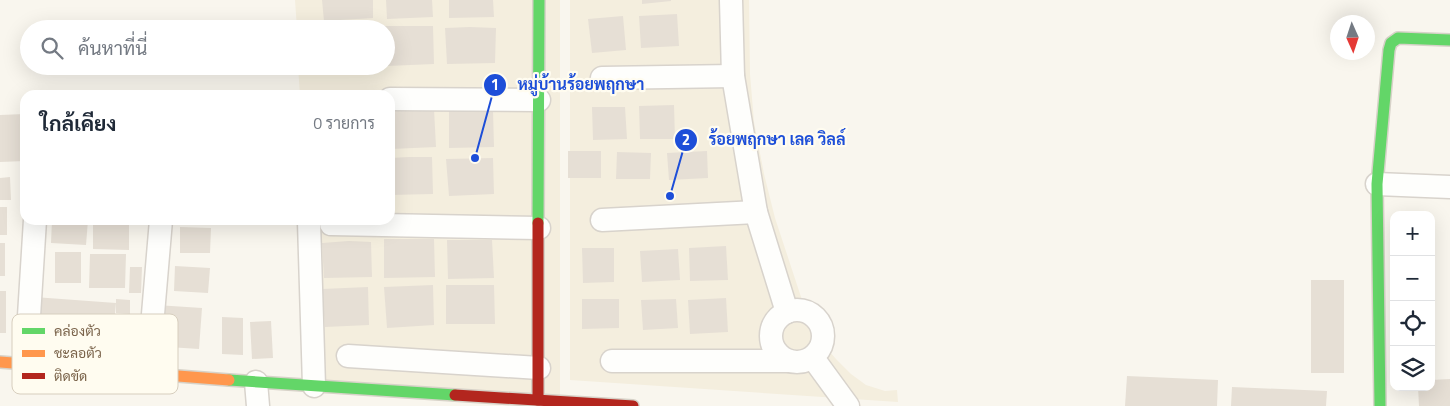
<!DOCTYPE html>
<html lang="th">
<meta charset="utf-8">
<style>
body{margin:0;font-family:"Titillium Web",Sarabun,sans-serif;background:#f2f2f3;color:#1f2937}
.controls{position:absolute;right:15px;bottom:15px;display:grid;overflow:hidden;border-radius:10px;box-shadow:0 5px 20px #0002}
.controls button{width:45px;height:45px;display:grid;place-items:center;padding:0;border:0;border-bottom:1px solid #e0e1e3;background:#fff;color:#1f2937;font:25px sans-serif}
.compass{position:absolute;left:1330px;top:15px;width:45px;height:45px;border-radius:50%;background:#fff;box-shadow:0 5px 20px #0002;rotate:177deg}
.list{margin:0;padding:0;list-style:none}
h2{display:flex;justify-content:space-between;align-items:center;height:65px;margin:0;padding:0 20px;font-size:21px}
h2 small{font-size:16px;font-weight:400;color:#747a83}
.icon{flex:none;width:28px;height:28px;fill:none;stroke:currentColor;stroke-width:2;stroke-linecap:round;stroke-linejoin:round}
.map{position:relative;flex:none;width:1450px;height:406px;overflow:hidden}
.search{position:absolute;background:#fff;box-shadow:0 5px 20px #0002;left:20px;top:20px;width:375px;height:55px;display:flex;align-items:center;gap:12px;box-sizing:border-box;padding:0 18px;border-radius:28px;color:#747a83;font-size:19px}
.panel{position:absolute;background:#fff;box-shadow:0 5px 20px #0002;left:20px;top:90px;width:375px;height:135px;border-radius:15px}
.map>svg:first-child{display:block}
.residential{fill:#f4eede}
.building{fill:#e6dfd5}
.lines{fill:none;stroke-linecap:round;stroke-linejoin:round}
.street-casing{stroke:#d8d3cc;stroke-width:25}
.fast-casing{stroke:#d7d2c8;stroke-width:14}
.slow-casing{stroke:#d7d2c8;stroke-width:14}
.jam-casing{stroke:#d7d2c8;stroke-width:14}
.street{stroke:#fefefc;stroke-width:22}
.fast{stroke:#63d668;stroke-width:11}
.slow{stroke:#ff974d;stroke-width:11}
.jam{stroke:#b3261e;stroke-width:11}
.key{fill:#fffcf0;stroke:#d7cebe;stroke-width:1}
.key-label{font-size:14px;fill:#7a634a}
.leader{fill:none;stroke:#1d4ed8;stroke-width:2}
.callout-dot{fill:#1d4ed8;stroke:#fffcf0;stroke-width:2}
.mark-label{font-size:15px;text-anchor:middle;font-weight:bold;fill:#fff}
.callout-label{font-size:16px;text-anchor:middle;font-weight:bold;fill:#1d4ed8;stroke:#fffcf0;stroke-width:4.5;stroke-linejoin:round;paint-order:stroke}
</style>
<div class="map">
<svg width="1450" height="406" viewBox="0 0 1450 406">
<rect width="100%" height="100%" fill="#f9f6ee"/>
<g class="residential">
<polygon points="295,0 560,0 560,402 314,386 306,220 390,220 390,95 300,95 298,66 386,66 386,29 297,29"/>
<polygon points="570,0 749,0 750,74 754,122 764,174 775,218 804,306 812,309 825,322 831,339 829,351 836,359 851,374 866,385 885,391 897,390 898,402 570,380"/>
</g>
<g class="building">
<polygon points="322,0 373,0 373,18 324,21"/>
<polygon points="386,0 432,0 433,17 387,19"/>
<polygon points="449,0 493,0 494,17 449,18"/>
<polygon points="642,0 671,0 671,1 642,4"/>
<polygon points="677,14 679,46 641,48 639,16"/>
<polygon points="623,16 626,50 592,53 588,19"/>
<polygon points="370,26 370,29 323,29 323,27"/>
<polygon points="384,26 433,26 434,64 387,66 386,29 385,29"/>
<polygon points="470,27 496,28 495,63 447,64 445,28"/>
<polygon points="674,105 675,139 640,139 639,106"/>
<polygon points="592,107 625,107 627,139 593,140"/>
<polygon points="434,109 436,147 391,149 390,111"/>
<polygon points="449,110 493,110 494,147 449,148"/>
<polygon points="25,114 25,161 0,162 0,115"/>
<rect x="568" y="151" width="33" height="27"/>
<polygon points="707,151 708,178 669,180 667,153"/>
<polygon points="617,152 651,153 650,179 616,179"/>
<polygon points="409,157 432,157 433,194 390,195 390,158"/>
<polygon points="493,158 494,194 449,196 446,159"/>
<polygon points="10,177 11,200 0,200 0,178"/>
<rect x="0" y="207" width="7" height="28"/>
<polygon points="52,220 88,220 86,245 51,243"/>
<polygon points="93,220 129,220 129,250 93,249"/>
<polygon points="180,227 211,228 210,253 180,253"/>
<polygon points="384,239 434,239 435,277 384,278"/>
<polygon points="447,240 492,240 494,278 448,279"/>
<polygon points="349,241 371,242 372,277 324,278 322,243"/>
<rect x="0" y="243" width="5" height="33"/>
<polygon points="726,246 728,280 690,281 689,248"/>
<polygon points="582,248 614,248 614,282 583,283"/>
<polygon points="678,249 680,280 642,282 640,251"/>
<rect x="55" y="252" width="26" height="31"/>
<polygon points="90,254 126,254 125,288 89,288"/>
<polygon points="175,266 210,268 208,293 174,291"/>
<polygon points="130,267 142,267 141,293 129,293"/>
<rect x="1311" y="280" width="33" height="93"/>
<polygon points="433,285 434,325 387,328 384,287"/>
<polygon points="446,285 494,285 495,324 446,324"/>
<polygon points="368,287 369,325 325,327 322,289"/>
<rect x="0" y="291" width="6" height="42"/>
<polygon points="34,297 116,303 112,344 31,339"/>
<polygon points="726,298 728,332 690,334 688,300"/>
<polygon points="116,299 130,300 130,314 116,313"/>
<polygon points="582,299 619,299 619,328 582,329"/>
<polygon points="676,299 678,328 643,330 641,300"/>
<polygon points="156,305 202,308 199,349 153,346"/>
<polygon points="222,317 243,318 243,355 222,354"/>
<polygon points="271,321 273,358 252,359 250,322"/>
<polygon points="1127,376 1218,380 1217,406 1125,406"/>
<polygon points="1450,379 1450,406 1419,406 1418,387 1431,387 1431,380"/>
<polygon points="1232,387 1327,391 1326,406 1231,406"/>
</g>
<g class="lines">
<g class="street-casing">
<g id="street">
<polyline points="731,0 733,76 756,212 787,312"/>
<polyline points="602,78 733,76"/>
<polyline points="390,99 539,100"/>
<polyline points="1377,184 1450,187"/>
<polyline points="602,220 756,212"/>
<polyline points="309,222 314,386"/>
<polyline points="331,224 539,228"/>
<circle cx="797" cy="336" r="26"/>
<polyline points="348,356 539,368"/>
<polyline points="813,358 848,406"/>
<polyline points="612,361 788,361"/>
<polyline points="26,364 35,220"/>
<polyline points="148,373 161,220"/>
<polyline points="256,382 258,406"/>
</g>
</g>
<g class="fast-casing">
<g id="fast">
<polyline points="538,223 539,0"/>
<polyline points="229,380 455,395"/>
<polyline points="1380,406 1377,184 1389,50 1391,43 1398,38 1450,40"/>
</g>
</g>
<g class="slow-casing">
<polyline id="slow" points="0,362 229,380"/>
</g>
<g class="jam-casing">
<g id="jam">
<polyline points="455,395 633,406"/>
<polyline points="538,400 538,223"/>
</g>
</g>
<use href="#street" class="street"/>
<use href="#fast" class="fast"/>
<use href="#slow" class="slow"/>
<use href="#jam" class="jam"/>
</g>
<rect x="12" y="314" width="166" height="80" rx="8" class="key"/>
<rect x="22" y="328" width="23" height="6" fill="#63d668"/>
<rect x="22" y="350" width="23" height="7" fill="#ff974d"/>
<rect x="22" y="373" width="23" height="6" fill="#b3261e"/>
<g class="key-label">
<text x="54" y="336">คล่องตัว</text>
<text x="54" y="358">ชะลอตัว</text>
<text x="54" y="381">ติดขัด</text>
</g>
<path class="leader" d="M475 158L495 85M670 196L686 140"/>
<g class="callout-dot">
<circle cx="475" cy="158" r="5"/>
<circle cx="670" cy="196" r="5"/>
<circle cx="495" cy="85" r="12"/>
<circle cx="686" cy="140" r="12"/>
</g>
<g class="mark-label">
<text x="495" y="90">1</text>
<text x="686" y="145">2</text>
</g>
<g class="callout-label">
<text x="581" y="90">หมู่บ้านร้อยพฤกษา</text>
<text x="777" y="145">ร้อยพฤกษา เลค วิลล์</text>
</g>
</svg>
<div class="controls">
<button>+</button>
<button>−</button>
<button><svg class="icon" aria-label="locate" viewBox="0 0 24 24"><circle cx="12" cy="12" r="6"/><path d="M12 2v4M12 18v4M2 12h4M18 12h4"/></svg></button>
<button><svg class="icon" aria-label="layers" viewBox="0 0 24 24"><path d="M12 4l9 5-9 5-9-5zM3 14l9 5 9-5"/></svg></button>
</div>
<svg class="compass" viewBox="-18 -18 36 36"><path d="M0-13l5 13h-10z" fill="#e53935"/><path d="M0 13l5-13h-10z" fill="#747a83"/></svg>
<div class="search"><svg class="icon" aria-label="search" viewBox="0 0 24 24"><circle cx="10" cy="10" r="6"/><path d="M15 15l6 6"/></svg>ค้นหาที่นี่</div>
<section class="panel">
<h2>ใกล้เคียง<small>0 รายการ</small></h2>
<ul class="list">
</ul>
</section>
</div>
